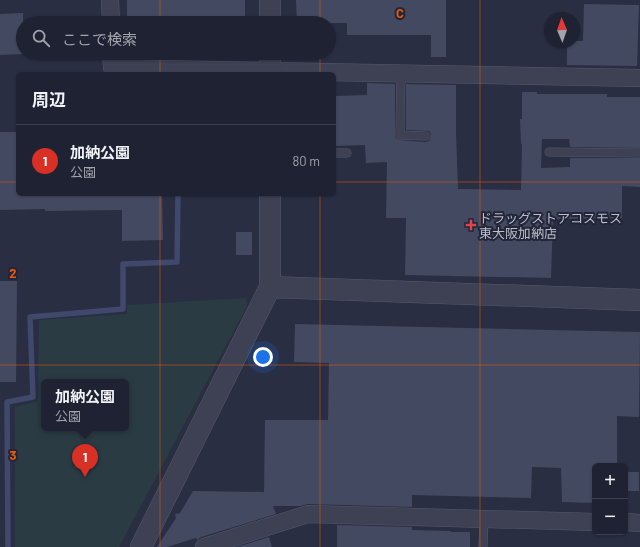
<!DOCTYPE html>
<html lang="ja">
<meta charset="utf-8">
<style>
body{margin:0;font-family:Barlow,"Noto Sans JP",sans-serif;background:#272a3a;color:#f1f3f6}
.controls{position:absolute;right:12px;bottom:12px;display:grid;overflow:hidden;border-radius:6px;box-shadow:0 1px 3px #0004}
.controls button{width:36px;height:36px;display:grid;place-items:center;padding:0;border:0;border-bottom:1px solid #3c3f4d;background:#1f2232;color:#f1f3f6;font:20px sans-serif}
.compass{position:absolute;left:544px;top:12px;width:36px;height:36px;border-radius:50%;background:#1f2232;box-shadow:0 1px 3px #0004;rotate:358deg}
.you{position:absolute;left:263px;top:357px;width:14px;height:14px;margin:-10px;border:3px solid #fff;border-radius:50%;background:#1a73e8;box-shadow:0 0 0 6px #1a73e833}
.badge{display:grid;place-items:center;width:26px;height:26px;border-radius:50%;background:#d93025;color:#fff;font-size:13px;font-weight:700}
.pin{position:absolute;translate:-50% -33px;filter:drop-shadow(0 1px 2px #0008)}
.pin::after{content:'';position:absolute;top:21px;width:14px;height:12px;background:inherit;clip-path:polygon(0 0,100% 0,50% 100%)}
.popup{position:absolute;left:41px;top:379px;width:88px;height:52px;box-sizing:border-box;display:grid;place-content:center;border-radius:6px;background:#1f2232;filter:drop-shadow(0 1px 3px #0005);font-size:13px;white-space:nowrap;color:#a1a4ac}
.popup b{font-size:15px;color:#f1f3f6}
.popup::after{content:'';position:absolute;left:50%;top:100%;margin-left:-8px;border:8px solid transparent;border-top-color:#1f2232}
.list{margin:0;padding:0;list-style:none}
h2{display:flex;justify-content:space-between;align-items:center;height:52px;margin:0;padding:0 16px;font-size:17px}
h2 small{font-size:13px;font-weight:400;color:#a1a4ac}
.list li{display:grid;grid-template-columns:26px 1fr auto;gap:12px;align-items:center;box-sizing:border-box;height:72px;padding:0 16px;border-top:1px solid #3c3f4d}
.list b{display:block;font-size:15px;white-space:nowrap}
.list p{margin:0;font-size:13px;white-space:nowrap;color:#a1a4ac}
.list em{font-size:13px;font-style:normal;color:#a1a4ac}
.icon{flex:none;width:22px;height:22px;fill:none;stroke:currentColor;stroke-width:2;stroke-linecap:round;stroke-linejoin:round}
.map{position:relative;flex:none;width:640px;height:547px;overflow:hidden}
.search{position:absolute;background:#1f2232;box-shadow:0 1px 3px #0004;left:16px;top:16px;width:320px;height:44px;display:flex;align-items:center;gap:10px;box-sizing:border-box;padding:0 14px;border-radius:22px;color:#a1a4ac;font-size:15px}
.panel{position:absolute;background:#1f2232;box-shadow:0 1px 3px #0004;left:16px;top:72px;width:320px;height:124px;border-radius:6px}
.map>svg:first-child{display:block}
.green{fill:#2b3b44;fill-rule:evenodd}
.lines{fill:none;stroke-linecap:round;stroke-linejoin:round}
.stream{stroke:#40486b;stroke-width:5.5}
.building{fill:#434960}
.service-casing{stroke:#56596a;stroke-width:9}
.minor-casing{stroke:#56596a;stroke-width:18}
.tertiary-casing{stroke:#56596a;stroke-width:22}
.service{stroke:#3d4153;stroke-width:8}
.minor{stroke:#3d4153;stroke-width:17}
.tertiary{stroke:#3d4153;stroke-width:21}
.grid{fill:none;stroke:#e8590c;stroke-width:1;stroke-opacity:0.55}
.health-dot{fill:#e0444e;stroke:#222638;stroke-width:1.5}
.labels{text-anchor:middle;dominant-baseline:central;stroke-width:4;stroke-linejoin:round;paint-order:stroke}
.poi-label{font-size:13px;fill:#bbbdcc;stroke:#222638;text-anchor:start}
.grid-label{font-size:13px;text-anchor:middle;font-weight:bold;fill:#e8590c;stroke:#222638;stroke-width:4;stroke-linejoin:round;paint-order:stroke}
</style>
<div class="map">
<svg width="640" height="547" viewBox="0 0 640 547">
<rect width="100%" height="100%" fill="#292e43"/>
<path class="green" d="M246,298L247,306L119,547H15V407L38,401L39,320L127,314V305ZM44,382H126V428H44Z"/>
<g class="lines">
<polyline class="stream" points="8,547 7,402 33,397 30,317 123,309 123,264 177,262 178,194"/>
</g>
<g class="building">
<rect x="127" y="0" width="118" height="23"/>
<polygon points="296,0 446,0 446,57 431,57 431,35 347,35 347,23 297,23"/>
<polygon points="584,4 639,5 637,66 567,65 567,42 574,42 574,41 583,41"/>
<polygon points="23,13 23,54 0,55 0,14"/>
<polygon points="367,83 395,84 395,137 397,139 400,140 426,142 429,141 431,137 431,134 429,131 406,130 406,84 456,85 456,132 458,189 521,190 522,144 521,144 520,119 522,119 522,92 537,92 537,94 607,94 607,97 640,97 640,148 570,147 569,139 542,139 541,168 570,167 570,158 640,158 640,187 622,186 622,218 553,219 551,278 405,275 406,218 386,218 387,162 366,163 365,145 334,146 334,96 367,95"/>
<polygon points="0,132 18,132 18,194 162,194 163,240 122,241 122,210 45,211 45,209 0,210"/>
<rect x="236" y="232" width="16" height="23"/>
<polygon points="0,281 17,281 16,382 0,382"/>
<polygon points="295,324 640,332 639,417 617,416 617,466 595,466 594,503 562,502 561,468 532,467 531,498 412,495 412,507 308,504 300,506 273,506 276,514 201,537 197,540 196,538 167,547 157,547 176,518 175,514 180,513 193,491 264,492 265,420 328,420 329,363 294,362"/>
<rect x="625" y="472" width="14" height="19"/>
<polygon points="337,525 412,527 412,530 451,531 451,532 470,532 470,547 337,547"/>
<polygon points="269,537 272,547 237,547"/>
</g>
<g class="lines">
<g class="service-casing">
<g id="service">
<polyline points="401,73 400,135 426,136"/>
<polyline points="549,152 640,153"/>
<polyline points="334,153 347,153"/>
<polyline points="483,547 484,519"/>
</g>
</g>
<g class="minor-casing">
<g id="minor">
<polyline points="110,0 111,23"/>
<polyline points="111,53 112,68 270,71 640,78"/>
<polyline points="625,522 640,523"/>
<polyline points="204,547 308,514 595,522"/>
</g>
</g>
<g class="tertiary-casing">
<g id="tertiary">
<polyline points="270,23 270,0"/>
<polyline points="270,74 270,53"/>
<polyline points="270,194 270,287"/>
<polyline points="141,547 270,287 640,300"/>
</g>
</g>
<use href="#service" class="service"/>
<use href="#minor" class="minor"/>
<use href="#tertiary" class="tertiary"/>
</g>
<path class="grid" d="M160,0V23M320,0V23M480,0V547M160,53V74M320,53V74M0,182H18M334,182H640M160,194V547M320,194V547M0,365H640"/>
<path class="health-dot" d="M469 219h4v4h4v4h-4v4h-4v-4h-4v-4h4z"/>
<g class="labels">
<g class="poi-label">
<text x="479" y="218">ドラッグストアコスモス<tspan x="479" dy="15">東大阪加納店</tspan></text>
</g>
</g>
<g class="grid-label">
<text x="400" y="18">C</text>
<text x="13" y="278">2</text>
<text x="13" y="460">3</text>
</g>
</svg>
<div class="controls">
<button>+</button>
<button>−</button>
</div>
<svg class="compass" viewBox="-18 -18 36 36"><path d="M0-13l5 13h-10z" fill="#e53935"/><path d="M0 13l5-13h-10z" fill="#a1a4ac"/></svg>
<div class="you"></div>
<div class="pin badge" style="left:85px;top:477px">1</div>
<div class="popup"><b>加納公園</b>公園</div>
<div class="search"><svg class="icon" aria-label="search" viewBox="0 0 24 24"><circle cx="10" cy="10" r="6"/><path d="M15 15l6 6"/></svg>ここで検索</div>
<section class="panel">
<h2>周辺<small></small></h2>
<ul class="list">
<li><span class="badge">1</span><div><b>加納公園</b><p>公園</p></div><em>80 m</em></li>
</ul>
</section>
</div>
